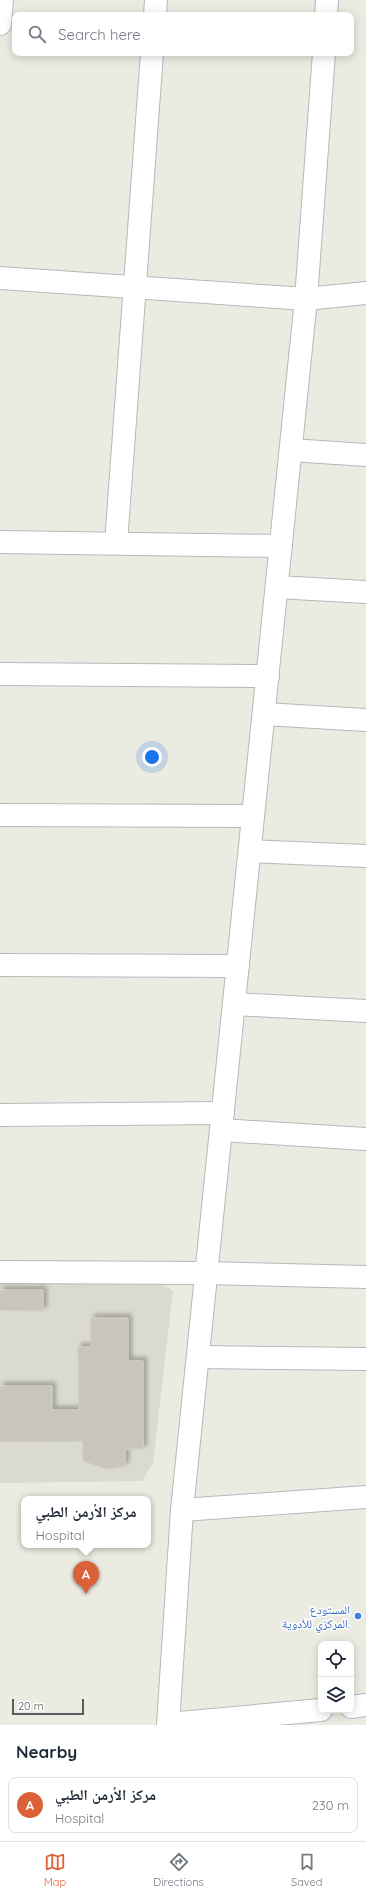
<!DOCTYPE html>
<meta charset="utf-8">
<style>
body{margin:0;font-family:Quicksand,"Noto Naskh Arabic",sans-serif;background:#f6f6f7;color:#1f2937}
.controls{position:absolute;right:12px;bottom:12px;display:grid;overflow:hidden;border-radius:8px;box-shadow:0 2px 10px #0003}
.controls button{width:36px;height:36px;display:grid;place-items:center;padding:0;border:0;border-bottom:1px solid #e0e1e3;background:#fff;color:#1f2937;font:20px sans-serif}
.scale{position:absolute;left:12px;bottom:10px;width:72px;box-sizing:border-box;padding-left:4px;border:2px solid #5a5c61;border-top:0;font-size:11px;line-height:14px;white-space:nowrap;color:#5a5c61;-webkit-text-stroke:3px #fff;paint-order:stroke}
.you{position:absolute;left:152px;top:757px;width:14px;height:14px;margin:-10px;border:3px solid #fff;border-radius:50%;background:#1a73e8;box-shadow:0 0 0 6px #1a73e833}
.badge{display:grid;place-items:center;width:26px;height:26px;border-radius:50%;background:#db6138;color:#fff;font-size:13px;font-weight:700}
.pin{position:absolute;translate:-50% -33px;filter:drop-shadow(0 1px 2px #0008)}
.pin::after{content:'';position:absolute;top:21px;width:14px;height:12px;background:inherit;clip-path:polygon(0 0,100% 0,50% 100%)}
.popup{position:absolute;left:21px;top:1496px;width:130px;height:52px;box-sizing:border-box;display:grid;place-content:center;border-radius:8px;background:#fff;filter:drop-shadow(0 1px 3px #0005);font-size:13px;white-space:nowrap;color:#747a83}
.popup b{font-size:15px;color:#1f2937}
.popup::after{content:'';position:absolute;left:50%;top:100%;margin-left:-8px;border:8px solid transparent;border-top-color:#fff}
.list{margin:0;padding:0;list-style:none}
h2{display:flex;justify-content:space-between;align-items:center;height:52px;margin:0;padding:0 16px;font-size:17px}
h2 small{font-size:13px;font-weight:400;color:#747a83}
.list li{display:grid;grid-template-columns:26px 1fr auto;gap:12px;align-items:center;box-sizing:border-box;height:56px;margin:0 8px 8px;padding:0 8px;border:1px solid #e0e1e3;border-radius:8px}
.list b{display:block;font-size:15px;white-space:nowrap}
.list p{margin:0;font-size:13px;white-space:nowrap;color:#747a83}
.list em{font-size:13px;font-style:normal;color:#747a83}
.icon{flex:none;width:22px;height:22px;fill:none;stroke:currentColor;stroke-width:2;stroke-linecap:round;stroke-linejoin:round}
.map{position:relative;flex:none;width:366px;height:1725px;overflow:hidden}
.search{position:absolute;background:#fff;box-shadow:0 2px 10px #0003;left:12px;right:12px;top:12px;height:44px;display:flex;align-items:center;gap:10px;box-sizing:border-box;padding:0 14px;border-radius:8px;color:#747a83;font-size:15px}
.sheet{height:116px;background:#fff}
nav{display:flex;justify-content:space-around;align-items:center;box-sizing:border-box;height:56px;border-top:1px solid #e0e1e3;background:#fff;font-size:11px;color:#747a83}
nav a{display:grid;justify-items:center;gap:2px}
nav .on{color:#db6138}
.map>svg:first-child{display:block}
.education{fill:#dbdad0}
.building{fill:#c7c5be;stroke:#d0cdc0;filter:url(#shadow)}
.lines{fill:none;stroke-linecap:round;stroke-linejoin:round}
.minor-casing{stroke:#b7b8bd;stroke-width:24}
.minor{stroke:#fff;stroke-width:22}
.shop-dot{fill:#3f7fe0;stroke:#fff;stroke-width:1.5}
.labels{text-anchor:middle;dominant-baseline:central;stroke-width:3;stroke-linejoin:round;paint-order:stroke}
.shop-label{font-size:12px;fill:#366cbe;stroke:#fff;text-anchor:end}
</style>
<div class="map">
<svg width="366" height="1725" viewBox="0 0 366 1725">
<defs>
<filter id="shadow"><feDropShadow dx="3.5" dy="-3.5" stdDeviation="2" flood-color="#0004"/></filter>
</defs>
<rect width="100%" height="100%" fill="#ecebe1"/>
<polygon class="education" points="0,1283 162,1284 173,1291 153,1463 142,1481 0,1483"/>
<g class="building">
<polygon points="0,1290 43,1290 43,1311 0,1310"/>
<polygon points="91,1318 128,1318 128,1361 143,1361 143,1449 125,1449 125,1466 107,1469 83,1461 83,1441 0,1442 0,1386 52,1386 52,1410 79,1410 78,1347 91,1347"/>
</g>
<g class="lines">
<g class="minor-casing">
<g id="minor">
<polyline points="155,15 156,0"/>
<polyline points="326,15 327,0"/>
<polyline points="0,24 2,0"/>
<polyline points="0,278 306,299 366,293"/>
<polyline points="291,450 366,455"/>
<polyline points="0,542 281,546"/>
<polyline points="116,543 152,53"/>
<polyline points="277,587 366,592"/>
<polyline points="0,674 268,676"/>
<polyline points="264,714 366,720"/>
<polyline points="0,815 253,816"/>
<polyline points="250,851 366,856"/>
<polyline points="0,965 238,966"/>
<polyline points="234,1004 366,1011"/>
<polyline points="0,1115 223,1113"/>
<polyline points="221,1130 366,1139"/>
<polyline points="0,1272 207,1273 366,1277"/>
<polyline points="198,1357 366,1359"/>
<polyline points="182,1510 366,1497"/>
<polyline points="351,1707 366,1705"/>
<polyline points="168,1724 321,1710"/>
<polyline points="168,1725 182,1510 306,299 324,53"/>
</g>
</g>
<use href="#minor" class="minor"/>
</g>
<circle class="shop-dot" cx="358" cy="1616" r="4"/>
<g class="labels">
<g class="shop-label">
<text x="350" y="1609">المستودع<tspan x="350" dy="14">المركزي للأدوية.</tspan></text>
</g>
</g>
</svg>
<div class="controls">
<button><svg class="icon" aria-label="locate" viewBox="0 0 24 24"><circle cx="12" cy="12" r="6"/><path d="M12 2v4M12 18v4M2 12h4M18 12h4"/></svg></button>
<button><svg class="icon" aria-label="layers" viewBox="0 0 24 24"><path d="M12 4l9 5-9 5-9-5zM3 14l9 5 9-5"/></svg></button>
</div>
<div class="scale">20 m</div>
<div class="you"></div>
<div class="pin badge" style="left:86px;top:1594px">A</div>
<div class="popup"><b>مركز الأرمن الطبي</b>Hospital</div>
<div class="search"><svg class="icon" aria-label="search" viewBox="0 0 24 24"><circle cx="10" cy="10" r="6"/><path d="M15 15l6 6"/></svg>Search here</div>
</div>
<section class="sheet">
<h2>Nearby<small></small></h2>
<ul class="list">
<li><span class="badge">A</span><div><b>مركز الأرمن الطبي</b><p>Hospital</p></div><em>230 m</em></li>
</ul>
</section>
<nav>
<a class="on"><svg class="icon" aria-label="map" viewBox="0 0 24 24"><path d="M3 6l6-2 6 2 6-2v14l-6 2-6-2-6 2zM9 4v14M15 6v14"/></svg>Map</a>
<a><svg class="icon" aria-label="directions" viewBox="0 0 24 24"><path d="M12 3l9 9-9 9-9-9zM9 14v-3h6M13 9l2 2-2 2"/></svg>Directions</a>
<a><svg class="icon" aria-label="saved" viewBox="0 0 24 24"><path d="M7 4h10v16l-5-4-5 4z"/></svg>Saved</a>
</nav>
